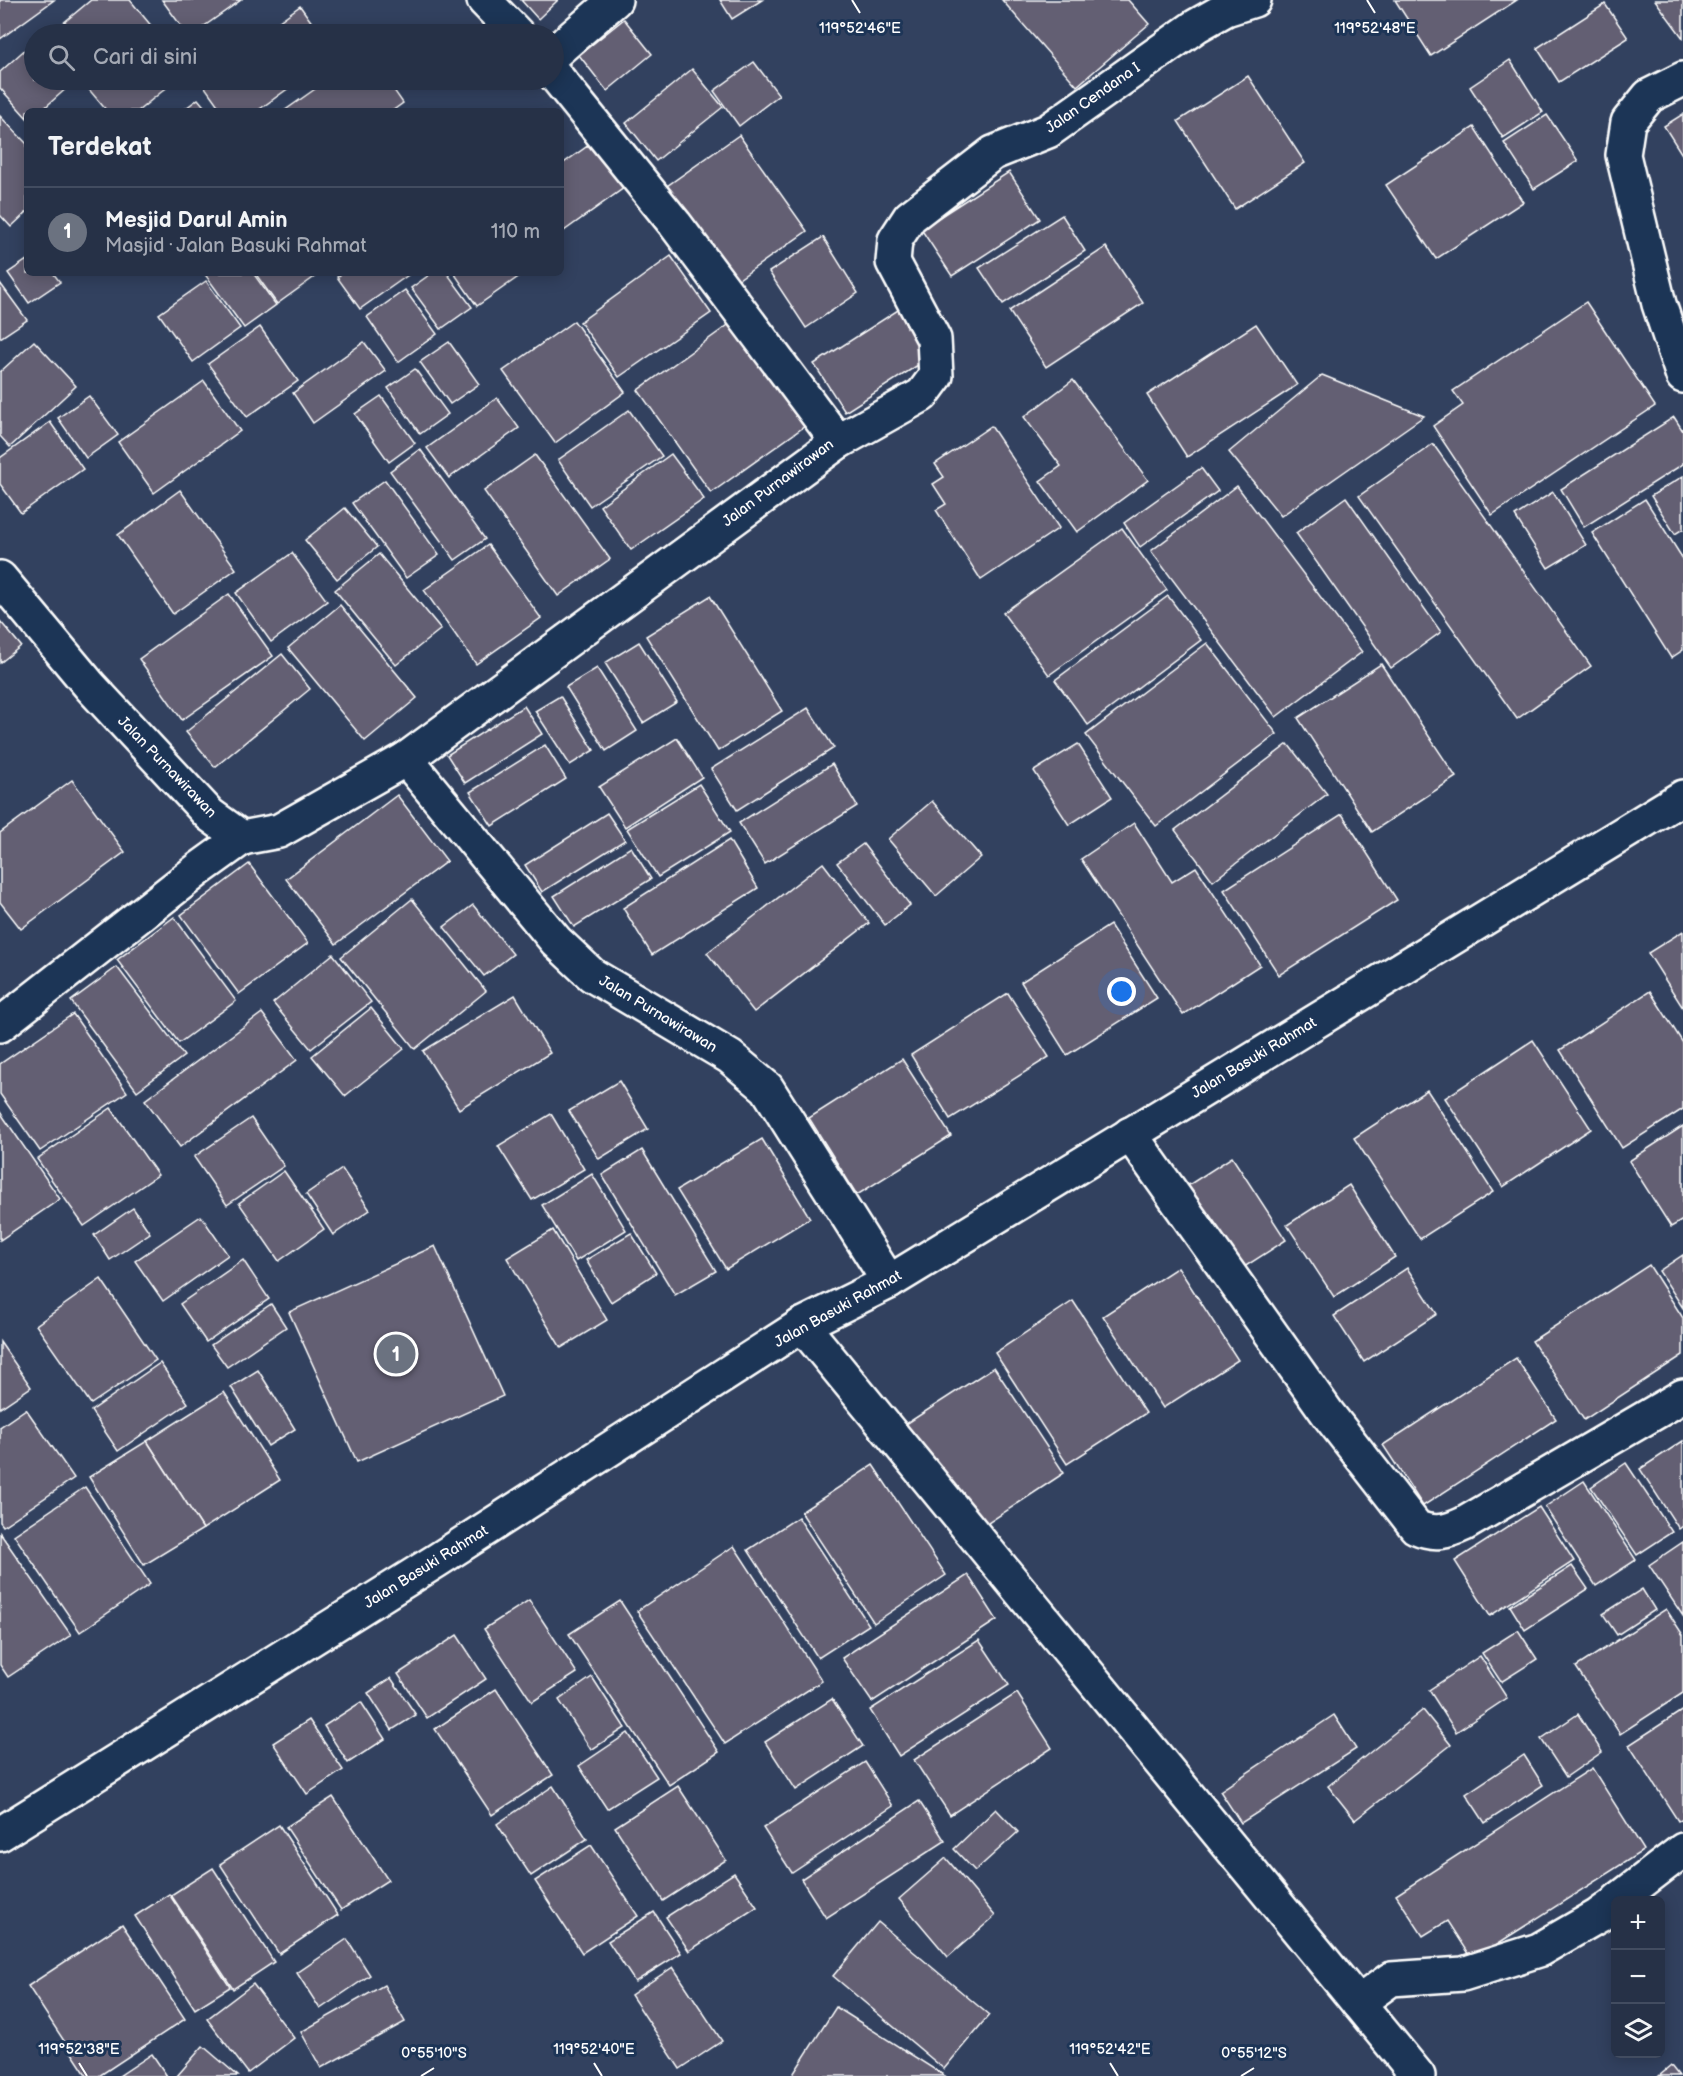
<!DOCTYPE html>
<html lang="id">
<meta charset="utf-8">
<style>
body{margin:0;font-family:"Balsamiq Sans",sans-serif;background:#2e394e;color:#f1f3f6}
.controls{position:absolute;right:18px;bottom:18px;display:grid;overflow:hidden;border-radius:9px;box-shadow:0 3px 15px #0003}
.controls button{width:54px;height:54px;display:grid;place-items:center;padding:0;border:0;border-bottom:2px solid #424c60;background:#263147;color:#f1f3f6;font:30px sans-serif}
.you{position:absolute;left:1122px;top:992px;width:21px;height:21px;margin:-15px;border:4px solid #fff;border-radius:50%;background:#1a73e8;box-shadow:0 0 0 9px #1a73e833}
.badge{display:grid;place-items:center;width:39px;height:39px;border-radius:50%;background:#ea580c;color:#fff;font-size:20px;font-weight:700}
.pin{position:absolute;translate:-50% -50%;border:3px solid #fff;box-shadow:0 2px 6px #0006}
.list{margin:0;padding:0;list-style:none}
h2{display:flex;justify-content:space-between;align-items:center;height:78px;margin:0;padding:0 24px;font-size:26px}
h2 small{font-size:20px;font-weight:400;color:#a4a9b4}
.list li{display:grid;grid-template-columns:39px 1fr auto;gap:18px;align-items:center;box-sizing:border-box;height:90px;padding:0 24px;border-top:2px solid #424c60}
.list b{display:block;font-size:22px;white-space:nowrap}
.list p{margin:0;font-size:20px;white-space:nowrap;color:#a4a9b4}
.list em{font-size:20px;font-style:normal;color:#a4a9b4}
.icon{flex:none;width:33px;height:33px;fill:none;stroke:currentColor;stroke-width:2;stroke-linecap:round;stroke-linejoin:round}
.map{position:relative;flex:none;width:1683px;height:2076px;overflow:hidden}
.search{position:absolute;background:#263147;box-shadow:0 3px 15px #0003;left:24px;top:24px;width:540px;height:66px;display:flex;align-items:center;gap:15px;box-sizing:border-box;padding:0 21px;border-radius:33px;color:#a4a9b4;font-size:22px}
.panel{position:absolute;background:#263147;box-shadow:0 3px 15px #0003;left:24px;top:108px;width:540px;height:168px;border-radius:9px}
.map>svg:first-child{display:block}
.building{fill:#635e73;stroke:#fff;stroke-width:1.5}
.lines{fill:none;stroke-linecap:round;stroke-linejoin:round}
.minor-casing{stroke:#fff;stroke-width:38}
.highway-casing{stroke:#fff;stroke-width:38}
.minor{stroke:#1d3557;stroke-width:33}
.highway{stroke:#1d3557;stroke-width:33}
.ticks{fill:none;stroke:#fff;stroke-width:2}
.labels{text-anchor:middle;dominant-baseline:central;stroke-width:6;stroke-linejoin:round;paint-order:stroke}
.street-label{font-size:15px;fill:#fff;stroke:#1d3557}
.ticks-label{font-size:15px;text-anchor:middle;fill:#fff;stroke:#1d3557;stroke-width:6;stroke-linejoin:round;paint-order:stroke}
</style>
<div class="map">
<svg width="1683" height="2076" viewBox="0 0 1683 2076">
<rect width="100%" height="100%" fill="#32415f"/>
<filter id="ink" filterUnits="userSpaceOnUse"><feTurbulence type="fractalNoise" baseFrequency=".0167" numOctaves="2"/><feDisplacementMap in="SourceGraphic" scale="12" xChannelSelector="R" yChannelSelector="G"/><feConvolveMatrix kernelMatrix="1 2 1 2 8 2 1 2 1" color-interpolation-filters="sRGB"/></filter>
<g filter="url(#ink)">
<g class="building">
<polygon points="0,0 54,0 0,39"/>
<polygon points="91,0 130,0 158,34 50,34"/>
<polygon points="162,0 241,0 193,34 187,34"/>
<polygon points="521,0 558,0 538,19"/>
<polygon points="720,0 762,0 732,19"/>
<polygon points="1002,0 1128,0 1149,24 1077,86"/>
<polygon points="1395,0 1517,0 1431,56"/>
<polygon points="1655,0 1683,0 1683,38"/>
<polygon points="1605,4 1628,38 1559,82 1537,48"/>
<polygon points="300,6 320,34 263,34 263,33"/>
<polygon points="624,19 652,54 607,91 579,55"/>
<polygon points="31,44 34,48 34,80 63,80 69,86 41,111 27,111 27,118 0,88 0,72"/>
<polygon points="1510,60 1543,112 1503,138 1470,87"/>
<polygon points="754,62 779,95 739,126 714,91"/>
<polygon points="692,69 723,107 656,161 626,123"/>
<polygon points="1248,76 1305,163 1235,209 1178,121"/>
<polygon points="81,80 176,80 138,111 107,111"/>
<polygon points="200,80 284,80 290,87 257,111 222,111"/>
<polygon points="328,80 387,80 403,103 392,111 284,111"/>
<polygon points="198,99 208,111 182,111"/>
<polygon points="1683,114 1683,156 1664,126"/>
<polygon points="1547,115 1578,161 1534,189 1504,143"/>
<polygon points="0,116 27,144 27,212 11,227 0,215"/>
<polygon points="1474,127 1523,202 1436,259 1386,185"/>
<polygon points="739,135 807,231 736,281 667,186"/>
<polygon points="596,140 628,185 561,233 561,165"/>
<polygon points="1009,172 1040,219 952,276 921,229"/>
<polygon points="1062,215 1085,251 1003,304 979,268"/>
<polygon points="823,237 858,293 806,328 769,272"/>
<polygon points="1106,247 1143,303 1046,367 1009,311"/>
<polygon points="671,256 711,313 619,377 580,322"/>
<polygon points="27,260 27,273 53,273 60,282 29,303 8,273"/>
<polygon points="204,273 253,273 276,305 244,328"/>
<polygon points="255,273 320,273 277,304"/>
<polygon points="343,273 411,273 360,309 337,277"/>
<polygon points="432,273 447,273 472,307 441,329 411,288"/>
<polygon points="454,273 524,273 477,306"/>
<polygon points="206,281 240,328 193,362 159,314"/>
<polygon points="0,283 27,320 0,338"/>
<polygon points="405,290 437,334 398,362 367,317"/>
<polygon points="1586,302 1655,406 1492,515 1433,426 1463,405 1453,391"/>
<polygon points="898,310 929,358 845,412 814,364"/>
<polygon points="574,321 625,392 555,443 503,371"/>
<polygon points="731,323 805,426 711,493 638,390"/>
<polygon points="1256,324 1297,385 1187,457 1147,395"/>
<polygon points="260,327 298,381 247,417 208,364"/>
<polygon points="34,341 76,386 10,447 0,436 0,372"/>
<polygon points="364,342 386,371 313,423 293,393"/>
<polygon points="449,342 479,384 450,404 420,362"/>
<polygon points="415,369 448,414 420,434 388,388"/>
<polygon points="1322,375 1424,416 1281,516 1229,452"/>
<polygon points="1073,380 1148,480 1077,532 1040,481 1061,466 1024,417"/>
<polygon points="204,381 240,431 154,493 118,442"/>
<polygon points="89,396 118,435 86,458 58,418"/>
<polygon points="381,396 415,443 389,462 355,414"/>
<polygon points="497,398 519,428 449,478 427,448"/>
<polygon points="629,410 662,456 590,506 558,460"/>
<polygon points="1674,417 1683,431 1683,464 1584,527 1561,489"/>
<polygon points="50,422 83,469 21,513 0,484 0,458"/>
<polygon points="991,426 1059,528 981,580 936,510 946,504 933,484 944,477 935,464"/>
<polygon points="1433,444 1591,666 1517,719 1359,496"/>
<polygon points="420,449 485,539 455,560 390,471"/>
<polygon points="671,454 704,499 631,550 600,506"/>
<polygon points="535,455 610,559 558,596 484,491"/>
<polygon points="1201,468 1218,491 1140,547 1124,523"/>
<polygon points="1683,476 1683,529 1675,534 1651,496"/>
<polygon points="385,480 439,555 406,578 352,503"/>
<polygon points="1237,486 1362,652 1276,717 1151,551"/>
<polygon points="180,490 236,569 173,614 118,535"/>
<polygon points="1553,492 1586,545 1548,568 1515,516"/>
<polygon points="1346,497 1441,632 1391,668 1296,533"/>
<polygon points="1645,499 1683,559 1683,650 1671,658 1592,533"/>
<polygon points="345,508 377,547 337,579 305,540"/>
<polygon points="1122,528 1167,590 1049,675 1003,613"/>
<polygon points="488,545 541,618 476,664 424,590"/>
<polygon points="292,553 327,601 271,642 236,593"/>
<polygon points="379,554 441,629 396,665 335,590"/>
<polygon points="229,594 273,656 182,720 139,659"/>
<polygon points="710,596 782,711 718,751 646,636"/>
<polygon points="1168,596 1201,640 1088,725 1055,680"/>
<polygon points="340,605 417,698 365,741 288,648"/>
<polygon points="0,621 21,646 0,663"/>
<polygon points="639,642 677,702 643,723 605,663"/>
<polygon points="1207,643 1277,734 1156,826 1086,735"/>
<polygon points="282,654 310,689 215,767 186,732"/>
<polygon points="1381,664 1456,777 1372,832 1298,718"/>
<polygon points="597,668 637,731 606,751 566,687"/>
<polygon points="560,696 594,750 570,765 535,711"/>
<polygon points="524,706 542,734 465,783 447,755"/>
<polygon points="808,708 834,748 737,810 711,769"/>
<polygon points="677,738 702,777 625,827 599,787"/>
<polygon points="1078,744 1112,797 1069,825 1034,771"/>
<polygon points="1288,744 1327,794 1213,881 1175,830"/>
<polygon points="545,745 566,779 492,826 470,792"/>
<polygon points="832,764 857,806 765,864 739,823"/>
<polygon points="72,780 125,852 21,929 0,902 0,833"/>
<polygon points="699,784 730,832 658,877 627,829"/>
<polygon points="397,795 447,861 336,944 286,879"/>
<polygon points="932,801 981,857 936,896 888,839"/>
<polygon points="607,813 625,840 542,892 525,865"/>
<polygon points="1342,814 1397,900 1279,975 1224,890"/>
<polygon points="1134,823 1172,882 1196,867 1260,965 1183,1015 1081,859"/>
<polygon points="729,840 758,888 652,955 623,908"/>
<polygon points="863,844 910,905 885,925 837,863"/>
<polygon points="631,847 651,879 574,927 554,896"/>
<polygon points="823,863 869,923 754,1012 707,953"/>
<polygon points="249,864 308,943 239,994 181,915"/>
<polygon points="412,899 486,991 415,1049 341,957"/>
<polygon points="473,905 513,954 484,976 444,927"/>
<polygon points="174,917 236,1001 179,1043 117,960"/>
<polygon points="1110,925 1157,998 1067,1055 1021,982"/>
<polygon points="1683,931 1683,1008 1648,953"/>
<polygon points="333,954 371,1002 311,1049 273,1003"/>
<polygon points="117,967 184,1056 137,1091 71,1001"/>
<polygon points="1650,991 1683,1043 1683,1109 1622,1148 1560,1050"/>
<polygon points="1008,993 1049,1057 950,1119 911,1055"/>
<polygon points="515,995 550,1053 459,1109 423,1051"/>
<polygon points="371,1008 404,1049 345,1096 312,1056"/>
<polygon points="262,1013 297,1060 180,1147 145,1100"/>
<polygon points="73,1014 127,1092 40,1151 0,1094 0,1064"/>
<polygon points="1533,1040 1591,1129 1503,1187 1445,1098"/>
<polygon points="902,1059 951,1136 857,1195 809,1118"/>
<polygon points="619,1081 648,1129 599,1159 569,1111"/>
<polygon points="1427,1090 1493,1192 1420,1239 1354,1138"/>
<polygon points="111,1108 158,1175 84,1226 37,1159"/>
<polygon points="0,1112 60,1199 0,1240"/>
<polygon points="551,1114 584,1169 532,1200 498,1146"/>
<polygon points="251,1118 284,1166 227,1205 194,1157"/>
<polygon points="1683,1126 1683,1220 1671,1227 1629,1161"/>
<polygon points="762,1139 810,1218 726,1269 677,1190"/>
<polygon points="642,1150 716,1271 675,1295 602,1175"/>
<polygon points="1232,1157 1286,1240 1238,1271 1184,1188"/>
<polygon points="342,1169 370,1210 333,1235 306,1194"/>
<polygon points="284,1171 324,1229 279,1261 239,1203"/>
<polygon points="592,1174 626,1230 576,1261 542,1205"/>
<polygon points="1349,1185 1395,1257 1334,1297 1287,1225"/>
<polygon points="133,1208 150,1233 110,1260 94,1235"/>
<polygon points="201,1216 228,1255 163,1301 135,1261"/>
<polygon points="553,1230 607,1320 561,1348 507,1258"/>
<polygon points="631,1233 656,1273 611,1302 586,1260"/>
<polygon points="435,1246 503,1396 357,1462 289,1312"/>
<polygon points="1683,1255 1683,1308 1659,1271"/>
<polygon points="243,1260 269,1299 206,1342 180,1304"/>
<polygon points="1649,1265 1683,1318 1683,1355 1584,1420 1532,1341"/>
<polygon points="1178,1267 1238,1360 1163,1408 1103,1316"/>
<polygon points="1407,1268 1437,1314 1364,1362 1334,1316"/>
<polygon points="101,1279 156,1360 91,1404 36,1325"/>
<polygon points="1073,1301 1146,1413 1067,1464 995,1353"/>
<polygon points="271,1304 286,1327 227,1367 211,1345"/>
<polygon points="0,1342 31,1387 0,1408"/>
<polygon points="1516,1358 1556,1419 1423,1506 1383,1445"/>
<polygon points="160,1363 188,1403 118,1451 91,1411"/>
<polygon points="994,1367 1064,1473 976,1531 906,1424"/>
<polygon points="258,1370 295,1429 268,1446 231,1387"/>
<polygon points="224,1392 280,1480 203,1529 147,1441"/>
<polygon points="26,1409 74,1478 3,1526 0,1522 0,1427"/>
<polygon points="147,1441 203,1529 144,1565 89,1477"/>
<polygon points="1683,1441 1683,1526 1679,1529 1640,1469"/>
<polygon points="1626,1463 1672,1532 1637,1555 1591,1487"/>
<polygon points="873,1465 946,1575 874,1623 801,1512"/>
<polygon points="1584,1481 1636,1560 1596,1586 1545,1507"/>
<polygon points="85,1487 150,1584 80,1632 14,1535"/>
<polygon points="1539,1507 1574,1561 1490,1616 1455,1561"/>
<polygon points="798,1517 869,1625 818,1658 748,1550"/>
<polygon points="0,1533 71,1635 8,1677 0,1665"/>
<polygon points="1683,1542 1683,1616 1649,1565"/>
<polygon points="734,1546 822,1681 725,1744 637,1611"/>
<polygon points="1572,1566 1588,1589 1525,1630 1510,1606"/>
<polygon points="968,1575 997,1620 872,1702 842,1658"/>
<polygon points="1642,1589 1655,1610 1617,1635 1603,1614"/>
<polygon points="529,1600 577,1673 532,1702 484,1629"/>
<polygon points="620,1601 719,1752 669,1785 569,1634"/>
<polygon points="1666,1609 1683,1635 1683,1693 1620,1734 1576,1667"/>
<polygon points="1518,1630 1537,1659 1501,1682 1482,1653"/>
<polygon points="457,1635 486,1679 427,1718 398,1674"/>
<polygon points="979,1640 1009,1685 899,1756 870,1710"/>
<polygon points="1480,1656 1507,1698 1456,1732 1429,1690"/>
<polygon points="592,1677 625,1728 591,1750 559,1700"/>
<polygon points="391,1678 416,1715 392,1730 368,1693"/>
<polygon points="496,1689 553,1775 492,1815 435,1729"/>
<polygon points="1017,1693 1052,1748 950,1815 914,1760"/>
<polygon points="832,1699 863,1746 796,1790 765,1742"/>
<polygon points="361,1702 385,1739 348,1763 324,1726"/>
<polygon points="1423,1710 1451,1745 1355,1820 1328,1786"/>
<polygon points="1683,1710 1683,1818 1678,1821 1629,1745"/>
<polygon points="1578,1714 1602,1752 1566,1777 1541,1739"/>
<polygon points="1334,1715 1356,1749 1241,1823 1220,1791"/>
<polygon points="309,1720 343,1770 307,1794 273,1743"/>
<polygon points="628,1733 657,1777 607,1809 579,1766"/>
<polygon points="1524,1755 1543,1785 1485,1823 1466,1794"/>
<polygon points="865,1762 893,1806 792,1873 763,1828"/>
<polygon points="1592,1768 1644,1850 1472,1960 1447,1921 1423,1936 1396,1895"/>
<polygon points="553,1786 587,1839 531,1876 497,1824"/>
<polygon points="678,1786 726,1860 663,1901 615,1827"/>
<polygon points="333,1797 388,1880 341,1910 286,1827"/>
<polygon points="919,1801 945,1841 826,1918 801,1879"/>
<polygon points="996,1809 1018,1832 975,1871 954,1849"/>
<polygon points="279,1825 338,1915 279,1954 220,1864"/>
<polygon points="591,1845 638,1916 582,1953 535,1881"/>
<polygon points="946,1858 995,1916 948,1957 899,1899"/>
<polygon points="213,1868 274,1962 233,1989 171,1895"/>
<polygon points="734,1873 757,1907 689,1951 666,1917"/>
<polygon points="169,1894 230,1987 195,2009 135,1916"/>
<polygon points="654,1912 681,1953 635,1982 608,1941"/>
<polygon points="878,1922 989,2015 944,2069 833,1976"/>
<polygon points="122,1924 185,2019 99,2076 87,2076 28,1986"/>
<polygon points="347,1939 370,1975 320,2009 297,1973"/>
<polygon points="673,1967 722,2041 680,2069 631,1995"/>
<polygon points="253,1984 294,2038 248,2073 207,2019"/>
<polygon points="384,1985 405,2022 321,2068 301,2032"/>
<polygon points="836,2007 945,2076 792,2076"/>
<polygon points="203,2046 238,2076 177,2076"/>
<polygon points="152,2054 167,2076 119,2076"/>
<polygon points="1671,2066 1679,2076 1659,2076"/>
</g>
<g class="lines">
<g class="minor-casing">
<g id="minor">
<polyline points="484,0 517,34"/>
<polyline points="554,53 615,0"/>
<polyline points="1683,79 1649,96 1628,122 1623,155 1659,304 1683,376"/>
<polyline points="838,442 922,395 936,376 934,339 893,262 895,240 910,217 993,153 1048,131 1196,26 1226,9 1254,0"/>
<polyline points="0,578 90,686 210,815 242,838 279,831 406,759 838,442 675,224 554,74"/>
<polyline points="406,759 556,941 592,975 730,1057 767,1088 889,1282"/>
<polyline points="0,1025 199,869 242,838"/>
<path d="M1130,1134L1328,1414L1416,1527C1434,1535 1447,1532 1464,1524L1683,1396"/>
<polyline points="802,1325 1418,2076"/>
<polyline points="1618,1900 1683,1850"/>
<polyline points="1358,2003 1391,1979 1463,1974 1539,1950 1598,1916 1616,1903"/>
</g>
</g>
<g class="highway-casing">
<polyline id="highway" points="0,1834 436,1561 802,1325 889,1282 1683,797"/>
</g>
<use href="#minor" class="minor"/>
<use href="#highway" class="highway"/>
</g>
</g>
<path class="ticks" d="M852,0L860,13M1367,0L1375,13M79,2063L87,2076M594,2063L602,2076M1110,2063L1118,2076M421,2076L434,2068M1241,2076L1254,2068"/>
<g class="labels">
<g class="street-label">
<text transform="translate(1093 98) rotate(-35)">Jalan Cendana I</text>
<text transform="translate(778 483) rotate(-37)">Jalan Purnawirawan</text>
<text transform="translate(167 767) rotate(46)">Jalan Purnawirawan</text>
<text transform="translate(658 1014) rotate(31)">Jalan Purnawirawan</text>
<text transform="translate(1254 1058) rotate(-31)">Jalan Basuki Rahmat</text>
<text transform="translate(838 1309) rotate(-29)">Jalan Basuki Rahmat</text>
<text transform="translate(426 1567) rotate(-32)">Jalan Basuki Rahmat</text>
</g>
</g>
<g class="ticks-label">
<text x="860" y="33">119°52'46"E</text>
<text x="1375" y="33">119°52'48"E</text>
<text x="79" y="2054">119°52'38"E</text>
<text x="594" y="2054">119°52'40"E</text>
<text x="1110" y="2054">119°52'42"E</text>
<text x="434" y="2058">0°55'10"S</text>
<text x="1254" y="2058">0°55'12"S</text>
</g>
</svg>
<div class="controls">
<button>+</button>
<button>−</button>
<button><svg class="icon" aria-label="layers" viewBox="0 0 24 24"><path d="M12 4l9 5-9 5-9-5zM3 14l9 5 9-5"/></svg></button>
</div>
<div class="you"></div>
<div class="pin badge" style="left:396px;top:1354px;background:#6b7280">1</div>
<div class="search"><svg class="icon" aria-label="search" viewBox="0 0 24 24"><circle cx="10" cy="10" r="6"/><path d="M15 15l6 6"/></svg>Cari di sini</div>
<section class="panel">
<h2>Terdekat<small></small></h2>
<ul class="list">
<li><span class="badge" style="background:#6b7280">1</span><div><b>Mesjid Darul Amin</b><p>Masjid · Jalan Basuki Rahmat</p></div><em>110 m</em></li>
</ul>
</section>
</div>
